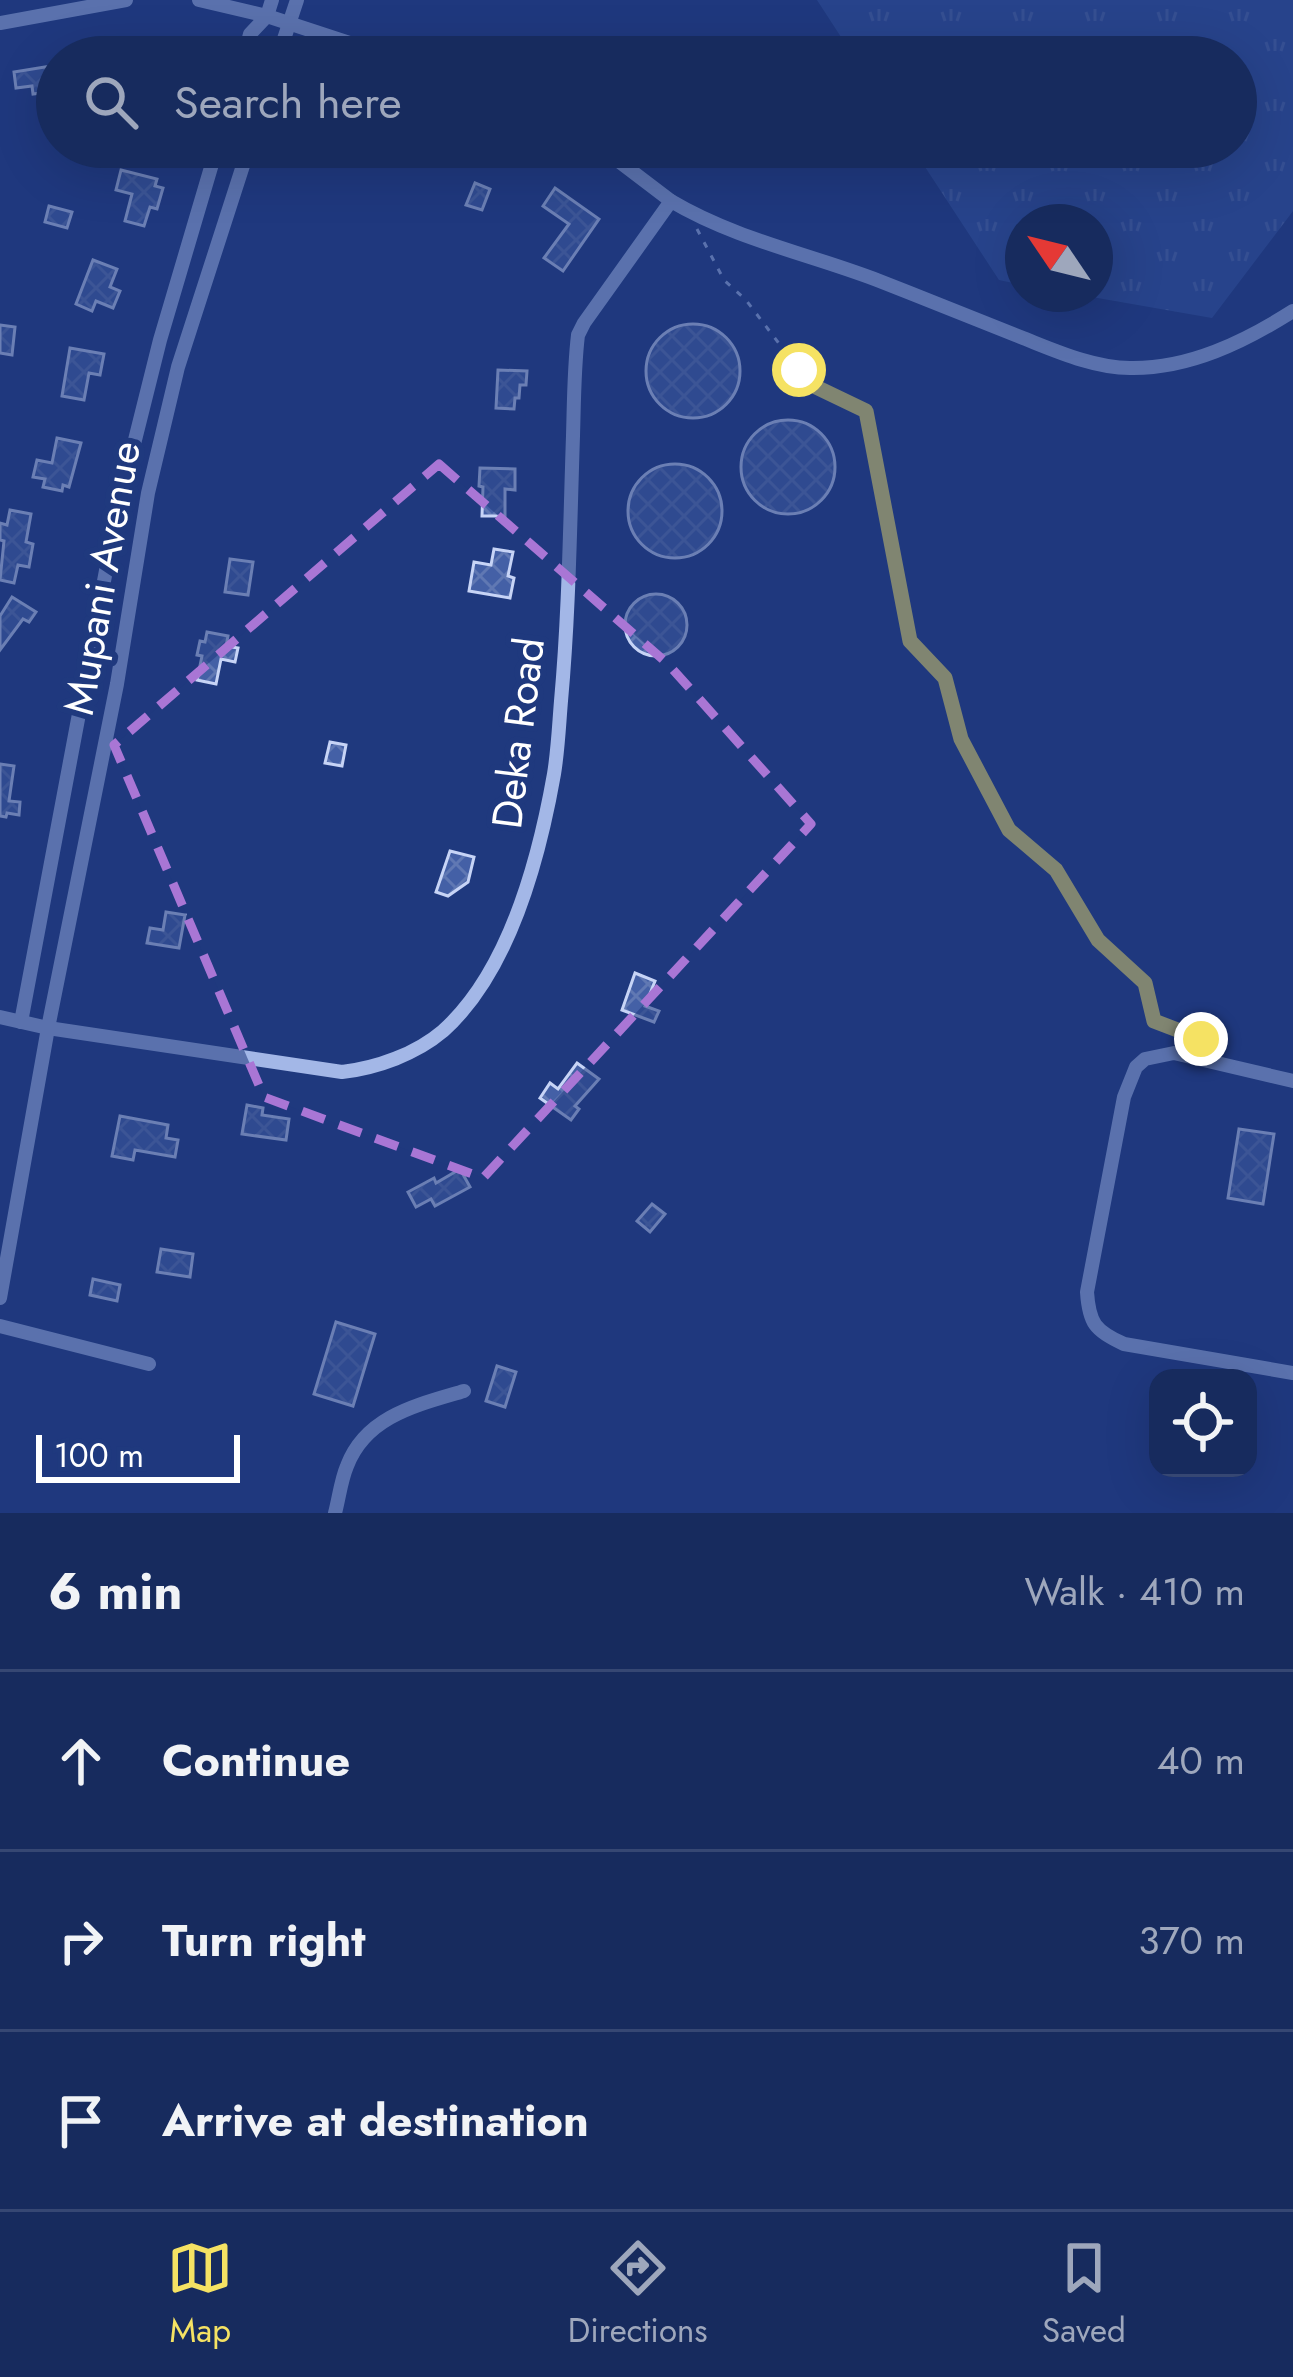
<!DOCTYPE html>
<meta charset="utf-8">
<style>
body{margin:0;font-family:Jost,sans-serif;background:#203364;color:#f1f3f6}
.controls{position:absolute;right:36px;bottom:36px;display:grid;overflow:hidden;border-radius:24px;box-shadow:0 12px 48px #0002}
.controls button{width:108px;height:108px;display:grid;place-items:center;padding:0;border:0;border-bottom:3px solid #364773;background:#172b5e;color:#f1f3f6;font:60px sans-serif}
.compass{position:absolute;left:1005px;top:204px;width:108px;height:108px;border-radius:50%;background:#172b5e;box-shadow:0 12px 48px #0002;rotate:305deg}
.scale{position:absolute;left:36px;bottom:30px;width:204px;box-sizing:border-box;padding-left:12px;border:6px solid #fff;border-top:0;font-size:33px;line-height:42px;white-space:nowrap;color:#fff;-webkit-text-stroke:9px #1f397e;paint-order:stroke}
.stop{position:absolute;width:36px;height:36px;margin:-27px;border:9px solid #f5e263;border-radius:50%;background:#fff}
.stop.end{background:#f5e263;border-color:#fff;box-shadow:0 3px 12px #0008}
.list{margin:0;padding:0;list-style:none}
h2{display:flex;justify-content:space-between;align-items:center;height:156px;margin:0;padding:0 48px;font-size:51px}
h2 small{font-size:39px;font-weight:400;color:#9ea7bc}
.list li{display:grid;grid-template-columns:78px 1fr auto;gap:36px;align-items:center;box-sizing:border-box;height:180px;padding:0 48px;border-top:3px solid #364773}
.list b{display:block;font-size:45px;white-space:nowrap}
.list em{font-size:39px;font-style:normal;color:#9ea7bc}
.icon{flex:none;width:66px;height:66px;fill:none;stroke:currentColor;stroke-width:2;stroke-linecap:round;stroke-linejoin:round}
.map{position:relative;flex:none;width:1293px;height:1513px;overflow:hidden}
.search{position:absolute;background:#172b5e;box-shadow:0 12px 48px #0002;left:36px;right:36px;top:36px;height:132px;display:flex;align-items:center;gap:30px;box-sizing:border-box;padding:0 42px;border-radius:66px;color:#9ea7bc;font-size:45px}
.sheet{height:696px;background:#172b5e}
nav{display:flex;justify-content:space-around;align-items:center;box-sizing:border-box;height:168px;border-top:3px solid #364773;background:#172b5e;font-size:33px;color:#9ea7bc}
nav a{display:grid;justify-items:center;gap:6px}
nav .on{color:#f5e263}
.map>svg:first-child{display:block}
.grass{fill:url(#grass-tufts)}
.building{fill:url(#building-cross-hatch);stroke:#c7d4f6;stroke-width:3}
.lines{fill:none;stroke-linecap:round;stroke-linejoin:round}
.path{stroke:#a3b7e7;stroke-width:3;stroke-dasharray:6 9;stroke-linecap:butt}
.minor{stroke:#a3b7e7;stroke-width:14}
.route{stroke:#f5e263;stroke-width:15}
.marked{fill:none;stroke:#a976d5;stroke-width:9;stroke-dasharray:24 15;stroke-linejoin:round}
.labels{text-anchor:middle;dominant-baseline:central;stroke-width:12;stroke-linejoin:round;paint-order:stroke}
.street-label{font-size:42px;fill:#fff;stroke:#1f397e}
</style>
<div class="map">
<svg width="1293" height="1513" viewBox="0 0 1293 1513">
<defs>
<pattern id="grass-tufts" width="24" height="20" patternUnits="userSpaceOnUse" patternTransform="scale(3)"><rect width="24" height="20" fill="#32519c"/><path d="M3 7l-1-3M5 7V3M7 7l1-3M15 17l-1-3M17 17v-4M19 17l1-3" fill="none" stroke="#516bab"/></pattern>
<pattern id="building-cross-hatch" width="8" height="8" patternUnits="userSpaceOnUse" patternTransform="scale(3)"><rect width="8" height="8" fill="#4460a6"/><path d="M0 0l8 8M0 8l8-8" fill="none" stroke="#6078b3"/></pattern>
</defs>
<rect width="100%" height="100%" fill="#1f397e"/>
<polygon class="grass" points="817,0 1293,0 1293,211 1212,318 1075,294 1095,294 1095,222 1023,222 1023,285 999,280 912,147 1236,147 1236,57 854,57"/>
<g class="building">
<polygon points="165,40 177,57 138,57"/>
<polygon points="57,65 57,85 48,86 49,92 33,94 32,86 16,88 14,72"/>
<polygon points="121,170 157,179 155,186 163,188 157,209 150,207 144,226 125,221 132,194 116,190"/>
<polygon points="475,183 490,189 482,210 466,205"/>
<polygon points="555,188 599,219 563,271 544,258 569,224 543,206"/>
<polygon points="49,206 72,212 67,228 45,222"/>
<polygon points="93,260 117,269 110,287 120,291 113,308 96,301 92,311 76,304"/>
<circle cx="693" cy="371" r="47"/>
<polygon points="0,325 15,327 12,355 0,353"/>
<polygon points="70,348 104,354 100,375 89,373 84,400 62,396"/>
<polygon points="498,370 527,371 526,385 520,385 519,398 515,398 514,409 496,408"/>
<circle cx="788" cy="467" r="47"/>
<polygon points="57,438 81,443 69,487 63,485 62,491 43,487 45,479 33,477 37,460 52,463"/>
<circle cx="675" cy="511" r="47"/>
<polygon points="480,468 515,469 515,490 505,489 505,516 482,516 483,487 479,486"/>
<polygon points="10,510 31,514 26,542 33,544 29,567 18,565 14,583 0,580 4,541 0,540 0,523 7,525"/>
<polygon points="494,549 513,552 508,576 514,578 510,598 469,591 474,562 491,565"/>
<polygon points="230,559 253,562 248,595 225,592"/>
<circle cx="656" cy="625" r="31"/>
<polygon points="12,597 36,612 29,622 23,619 0,650 0,616"/>
<polygon points="207,632 228,636 226,646 238,648 235,662 221,659 216,684 197,680 202,656 197,655 200,641 205,642"/>
<polygon points="330,742 346,745 342,766 325,763"/>
<polygon points="0,764 14,766 9,801 20,802 19,815 7,813 6,817 0,816"/>
<polygon points="450,851 474,857 468,882 448,896 436,892"/>
<polygon points="166,912 185,915 179,948 147,943 150,928 163,930"/>
<polygon points="635,973 655,981 645,1006 659,1011 654,1022 622,1010"/>
<polygon points="577,1063 599,1079 575,1106 579,1109 571,1120 540,1098 550,1083 558,1089"/>
<polygon points="247,1105 263,1108 262,1115 289,1119 286,1140 242,1134"/>
<polygon points="120,1116 168,1125 166,1138 178,1140 175,1157 135,1150 133,1160 112,1156"/>
<polygon points="1239,1129 1274,1134 1263,1204 1228,1198"/>
<polygon points="460,1169 470,1187 435,1206 431,1199 416,1207 408,1192 434,1178 436,1183"/>
<polygon points="652,1204 665,1214 650,1232 637,1221"/>
<polygon points="161,1249 193,1254 190,1277 157,1272"/>
<polygon points="93,1279 120,1285 117,1301 90,1295"/>
<polygon points="336,1322 375,1334 353,1406 314,1394"/>
<polygon points="497,1366 516,1372 505,1407 486,1401"/>
</g>
<g class="lines">
<polyline class="path" points="697,229 724,280 746,300 799,370 816,387 867,411 910,641 945,678 961,739 1009,830 1056,870 1098,940 1145,983 1154,1021 1201,1039 1203,1046"/>
<g class="minor">
<polyline points="199,0 267,16 392,57"/>
<polyline points="0,23 126,0"/>
<polyline points="244,57 250,34 267,16 272,0"/>
<polyline points="278,57 297,0"/>
<path d="M671,201C735,239 809,254 877,280C926,299 975,319 1023,338C1056,351 1094,368 1130,368C1189,369 1244,342 1293,311"/>
<path d="M0,1017L48,1028L342,1072C377,1068 416,1054 443,1031C509,972 539,859 554,774C558,750 559,725 561,701C569,613 570,524 573,436C574,402 574,368 578,335L584,323L671,201L600,147"/>
<polyline points="21,1022 117,512 160,340 217,147"/>
<path d="M1293,1081L1174,1053L1145,1059L1136,1067L1124,1097L1087,1292C1089,1323 1095,1331 1124,1344L1293,1373"/>
<polyline points="0,1298 48,1028 117,684 148,493 178,367 249,147"/>
<polyline points="0,1326 149,1364"/>
<path d="M335,1513C339,1498 341,1480 347,1466C366,1416 417,1405 464,1391"/>
</g>
</g>
<g class="lines">
<polyline class="route" points="799,370 816,387 866,411 910,641 945,678 961,739 1009,830 1056,870 1098,940 1145,983 1154,1021 1201,1039"/>
</g>
<path d="M0 0H1293V1513H0ZM439,464L667,663L811,824L483,1178L264,1097L114,745Z" fill="#1f397e" fill-opacity=".55" fill-rule="evenodd"/>
<path class="marked" d="M439,464L667,663L811,824L483,1178L264,1097L114,745Z"/>
<g class="labels">
<g class="street-label">
<text transform="translate(102 578) rotate(-80)">Mupani Avenue</text>
<text transform="translate(518 733) rotate(-83)">Deka Road</text>
</g>
</g>
</svg>
<div class="controls">
<button><svg class="icon" aria-label="locate" viewBox="0 0 24 24"><circle cx="12" cy="12" r="6"/><path d="M12 2v4M12 18v4M2 12h4M18 12h4"/></svg></button>
</div>
<svg class="compass" viewBox="-18 -18 36 36"><path d="M0-13l5 13h-10z" fill="#e53935"/><path d="M0 13l5-13h-10z" fill="#9ea7bc"/></svg>
<div class="scale">100 m</div>
<div class="stop" style="left:799px;top:370px"></div>
<div class="stop end" style="left:1201px;top:1039px"></div>
<div class="search"><svg class="icon" aria-label="search" viewBox="0 0 24 24"><circle cx="10" cy="10" r="6"/><path d="M15 15l6 6"/></svg>Search here</div>
</div>
<section class="sheet">
<h2>6 min<small>Walk · 410 m</small></h2>
<ul class="list">
<li><svg class="icon" aria-label="ahead" viewBox="0 0 24 24"><path d="M12 20V5M6 11l6-6 6 6"/></svg><div><b>Continue</b></div><em>40 m</em></li>
<li><svg class="icon" aria-label="right" viewBox="0 0 24 24"><path d="M7 20v-9h11M14 6l5 5-5 5"/></svg><div><b>Turn right</b></div><em>370 m</em></li>
<li><svg class="icon" aria-label="arrive" viewBox="0 0 24 24"><path d="M6 21V4h12l-3 4 3 4H6"/></svg><div><b>Arrive at destination</b></div></li>
</ul>
</section>
<nav>
<a class="on"><svg class="icon" aria-label="map" viewBox="0 0 24 24"><path d="M3 6l6-2 6 2 6-2v14l-6 2-6-2-6 2zM9 4v14M15 6v14"/></svg>Map</a>
<a><svg class="icon" aria-label="directions" viewBox="0 0 24 24"><path d="M12 3l9 9-9 9-9-9zM9 14v-3h6M13 9l2 2-2 2"/></svg>Directions</a>
<a><svg class="icon" aria-label="saved" viewBox="0 0 24 24"><path d="M7 4h10v16l-5-4-5 4z"/></svg>Saved</a>
</nav>
